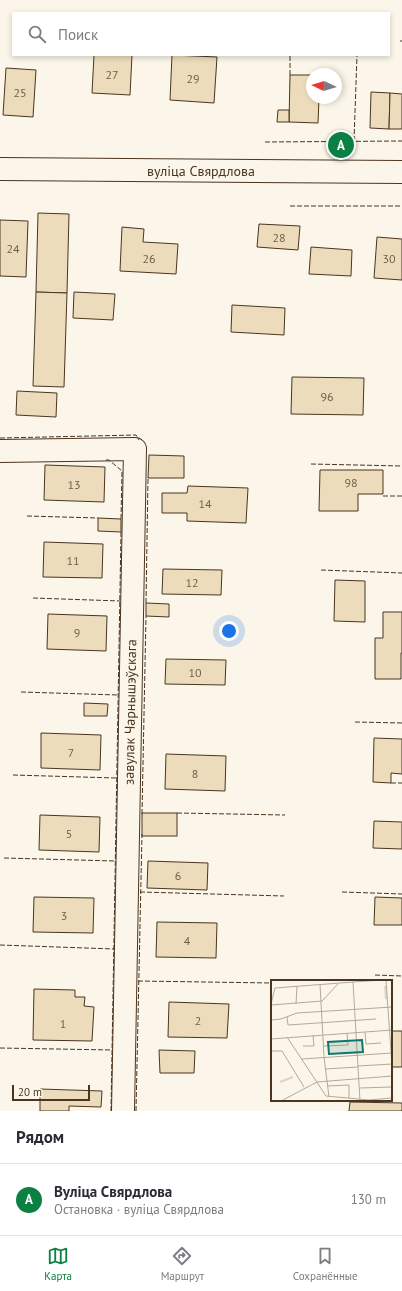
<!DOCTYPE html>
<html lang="ru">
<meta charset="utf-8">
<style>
body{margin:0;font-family:"PT Sans",sans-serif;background:#f7f7f7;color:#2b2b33}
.compass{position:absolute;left:306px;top:68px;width:36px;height:36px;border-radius:50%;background:#fff;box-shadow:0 2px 6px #0003;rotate:274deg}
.scale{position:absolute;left:12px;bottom:10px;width:78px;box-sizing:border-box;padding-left:4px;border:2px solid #4a3520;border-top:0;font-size:11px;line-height:14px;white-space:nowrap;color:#4a3520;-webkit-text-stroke:3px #fbf6e9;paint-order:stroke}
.you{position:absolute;left:229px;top:631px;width:14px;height:14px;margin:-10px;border:3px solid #fff;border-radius:50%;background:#1a73e8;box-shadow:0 0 0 6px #1a73e833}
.badge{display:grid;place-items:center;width:26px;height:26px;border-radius:50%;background:#0b8043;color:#fff;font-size:13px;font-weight:700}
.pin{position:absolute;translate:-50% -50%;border:2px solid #fff;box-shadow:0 1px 4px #0006}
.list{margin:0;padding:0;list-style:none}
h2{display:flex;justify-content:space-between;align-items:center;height:52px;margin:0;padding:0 16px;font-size:17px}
h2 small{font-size:13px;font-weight:400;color:#7c7c81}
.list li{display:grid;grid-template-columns:26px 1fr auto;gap:12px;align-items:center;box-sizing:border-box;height:72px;padding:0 16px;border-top:1px solid #e1e1e2}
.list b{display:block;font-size:15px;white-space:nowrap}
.list p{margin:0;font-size:13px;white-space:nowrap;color:#7c7c81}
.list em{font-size:13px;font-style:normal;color:#7c7c81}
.icon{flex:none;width:22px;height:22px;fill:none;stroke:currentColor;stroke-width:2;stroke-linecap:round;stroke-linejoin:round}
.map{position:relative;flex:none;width:402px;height:1111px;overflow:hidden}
.search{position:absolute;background:#fff;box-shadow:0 2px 6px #0003;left:12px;right:12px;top:12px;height:44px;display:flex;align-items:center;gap:10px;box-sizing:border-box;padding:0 14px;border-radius:0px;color:#7c7c81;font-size:15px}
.sheet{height:124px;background:#fff}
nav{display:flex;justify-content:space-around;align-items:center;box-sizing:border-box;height:56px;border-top:1px solid #e1e1e2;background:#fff;font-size:11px;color:#7c7c81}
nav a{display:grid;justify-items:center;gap:2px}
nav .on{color:#0b8043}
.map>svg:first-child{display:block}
.building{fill:#ecdcbc;stroke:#4a3520}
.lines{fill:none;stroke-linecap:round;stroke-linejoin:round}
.street-casing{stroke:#4a3520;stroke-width:24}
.secondary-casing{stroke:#4a3520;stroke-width:24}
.street{stroke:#fbf6e9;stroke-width:22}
.secondary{stroke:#fbf6e9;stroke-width:22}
.fence{stroke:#4a3520;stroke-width:1;stroke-dasharray:5 2;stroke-linecap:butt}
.labels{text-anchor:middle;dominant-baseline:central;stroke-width:3;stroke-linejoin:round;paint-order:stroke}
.number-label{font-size:12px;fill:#725f47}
.street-label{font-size:14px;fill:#4a3520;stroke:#fbf6e9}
.inset-river{fill:none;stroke:#dcd4c6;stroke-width:2}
.inset-road{fill:none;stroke:#b4a999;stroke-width:1}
.view{fill:#0f766e;fill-opacity:0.15;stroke:#0f766e;stroke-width:2}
.inset-edge{fill:none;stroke:#4a3520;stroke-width:2}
</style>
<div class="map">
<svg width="402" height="1111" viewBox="0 0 402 1111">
<rect width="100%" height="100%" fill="#fbf6e9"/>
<g class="building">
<polygon points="94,55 132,55 130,95 92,93"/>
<polygon points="172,55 217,57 214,103 170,100"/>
<polygon points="6,68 36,70 33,117 3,115"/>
<polygon points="290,75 312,75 312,98 319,98 318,123 289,122"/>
<polygon points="371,92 390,93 389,129 370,128"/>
<polygon points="390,93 402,94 402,129 389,129"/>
<polygon points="278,110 289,110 289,122 277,122"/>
<polygon points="38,213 69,214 67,293 36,292"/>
<polygon points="0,220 28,221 26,277 0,276"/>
<polygon points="259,224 300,226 298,250 257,247"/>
<polygon points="122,227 144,229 143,242 178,244 176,274 120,271"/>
<polygon points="377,237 402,239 402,280 374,278"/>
<polygon points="311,247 352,250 351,276 309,274"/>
<polygon points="36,292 67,293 64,387 33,386"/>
<polygon points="74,292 115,294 113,320 73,318"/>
<polygon points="232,305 285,308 284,335 231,332"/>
<polygon points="292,377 364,378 363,415 291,414"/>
<polygon points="17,391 57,393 56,417 16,415"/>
<polygon points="149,455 184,456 184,478 148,478"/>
<polygon points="45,465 105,467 104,502 44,500"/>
<polygon points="320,470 383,470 383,494 358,494 358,511 319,511"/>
<polygon points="188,486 248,488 246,523 187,521 187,513 162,513 162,493 187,493"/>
<polygon points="98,518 121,519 121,532 98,531"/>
<polygon points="44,542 103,544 102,578 43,577"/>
<polygon points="163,569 222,570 221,595 162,594"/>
<polygon points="335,580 365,581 365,622 334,621"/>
<polygon points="146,603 169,604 169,617 146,616"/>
<polygon points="383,612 402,612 402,653 401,653 401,679 375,679 375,638 383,638"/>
<polygon points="48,614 107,616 106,651 47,649"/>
<polygon points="166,659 226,660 225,685 165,684"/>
<polygon points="84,703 108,704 107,716 84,716"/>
<polygon points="41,733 101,735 100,770 41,768"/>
<polygon points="374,738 402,739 402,774 391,773 391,783 373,782"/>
<polygon points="166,754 226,756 225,791 165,789"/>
<rect x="142" y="813" width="35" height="23"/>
<polygon points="40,815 100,817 99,852 39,850"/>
<polygon points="374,821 402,822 402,849 373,848"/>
<polygon points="148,861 208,863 207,890 147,888"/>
<polygon points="34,897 94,898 93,933 33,932"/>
<polygon points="375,897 402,898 402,925 374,925"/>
<polygon points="157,922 217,923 216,958 156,957"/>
<polygon points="34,989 75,990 75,997 85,997 84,1006 94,1007 92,1041 33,1040"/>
<polygon points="169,1002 229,1004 227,1038 168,1037"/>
<rect x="391" y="1031" width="11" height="36"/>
<polygon points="159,1050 195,1051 194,1073 160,1073"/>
<polygon points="40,1089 102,1091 101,1107 69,1106 69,1111 40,1111"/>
<polygon points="350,1102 402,1103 402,1111 349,1111"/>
</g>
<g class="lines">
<g class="street-casing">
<polyline id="street" points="0,451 135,449 123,1111"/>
</g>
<g class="secondary-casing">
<polyline id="secondary" points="0,169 402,172"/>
</g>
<use href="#street" class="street"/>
<use href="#secondary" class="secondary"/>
<g class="fence">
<polyline points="400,41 402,41"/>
<polyline points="290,75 290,55"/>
<polyline points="354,141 357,55"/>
<polyline points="265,142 402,141"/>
<polyline points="290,206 402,206"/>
<polyline points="0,438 136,435 139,440"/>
<polyline points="106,460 109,460 122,471 121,519"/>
<polyline points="311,464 402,466"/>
<polyline points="383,496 402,496"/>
<polyline points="27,516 98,518"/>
<polyline points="321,570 402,573"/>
<polyline points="33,598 120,601"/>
<polyline points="146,603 148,478"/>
<polyline points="21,692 118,695"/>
<polyline points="355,722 402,723"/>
<polyline points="13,775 116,778"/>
<polyline points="391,783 402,783"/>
<polyline points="177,813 285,815"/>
<polyline points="142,814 146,616"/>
<polyline points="4,858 115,861"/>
<polyline points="140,892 284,896"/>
<polyline points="342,892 402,894"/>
<polyline points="0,945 114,949"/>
<polyline points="375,975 402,976"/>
<polyline points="138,981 272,983"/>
<polyline points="0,1048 112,1050"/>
<polyline points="111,1111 121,532"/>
<polyline points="136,1111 142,834"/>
</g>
</g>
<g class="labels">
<g class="number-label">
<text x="112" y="74">27</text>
<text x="193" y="78">29</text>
<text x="20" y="92">25</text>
<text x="279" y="237">28</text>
<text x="13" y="248">24</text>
<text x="149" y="258">26</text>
<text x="389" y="258">30</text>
<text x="327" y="396">96</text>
<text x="351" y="482">98</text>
<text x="74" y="484">13</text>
<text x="205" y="503">14</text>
<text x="73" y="560">11</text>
<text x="192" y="582">12</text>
<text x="77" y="632">9</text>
<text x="195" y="672">10</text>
<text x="71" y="752">7</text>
<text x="195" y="773">8</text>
<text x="69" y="833">5</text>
<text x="178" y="875">6</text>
<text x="64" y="915">3</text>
<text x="187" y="940">4</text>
<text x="198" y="1020">2</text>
<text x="63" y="1023">1</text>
</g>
<g class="street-label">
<text x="201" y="171">вуліца Свярдлова</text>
<text transform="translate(130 712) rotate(-89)">завулак Чарнышэўскага</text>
</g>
</g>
<g transform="translate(271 980)">
<rect width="121" height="121" fill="#fbf6e9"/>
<path class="inset-river" d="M114,6L115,19M9,102L22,97"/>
<path class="inset-road" d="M115,0L121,86M49,4L53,77L58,117M0,24L4,8L82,2M25,24L26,6M0,25L51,21L67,4M16,37L17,45L105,39M0,40L10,39L26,33L121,27M94,52L95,64L110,63M16,57L55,116L98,120L121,118M0,59L121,50M32,66H43L42,55M52,66L77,65L76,53M0,71H11L33,107M31,79L121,73M87,86L121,84M54,89L87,87M56,106L78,105V118M89,108L121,107M10,121L46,102L121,96M89,121L82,2L112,0"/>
<path class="view" d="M91,60L92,72L58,74L57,62Z"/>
<rect width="121" height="121" class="inset-edge"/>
</g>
</svg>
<svg class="compass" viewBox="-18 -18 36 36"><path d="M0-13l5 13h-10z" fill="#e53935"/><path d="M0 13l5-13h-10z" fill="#7c7c81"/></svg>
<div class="scale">20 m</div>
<div class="you"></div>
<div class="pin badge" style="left:341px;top:145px">A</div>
<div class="search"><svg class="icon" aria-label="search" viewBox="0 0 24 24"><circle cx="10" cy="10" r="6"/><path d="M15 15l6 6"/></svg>Поиск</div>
</div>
<section class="sheet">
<h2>Рядом<small></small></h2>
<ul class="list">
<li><span class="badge">A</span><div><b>Вуліца Свярдлова</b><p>Остановка · вуліца Свярдлова</p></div><em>130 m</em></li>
</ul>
</section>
<nav>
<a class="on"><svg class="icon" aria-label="map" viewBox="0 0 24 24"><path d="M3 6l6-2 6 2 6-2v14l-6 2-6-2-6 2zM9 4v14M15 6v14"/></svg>Карта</a>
<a><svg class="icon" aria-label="directions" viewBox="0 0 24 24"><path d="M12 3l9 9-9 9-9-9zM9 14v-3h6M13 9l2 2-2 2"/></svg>Маршрут</a>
<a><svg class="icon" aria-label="saved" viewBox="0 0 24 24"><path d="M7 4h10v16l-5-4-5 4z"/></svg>Сохранённые</a>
</nav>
